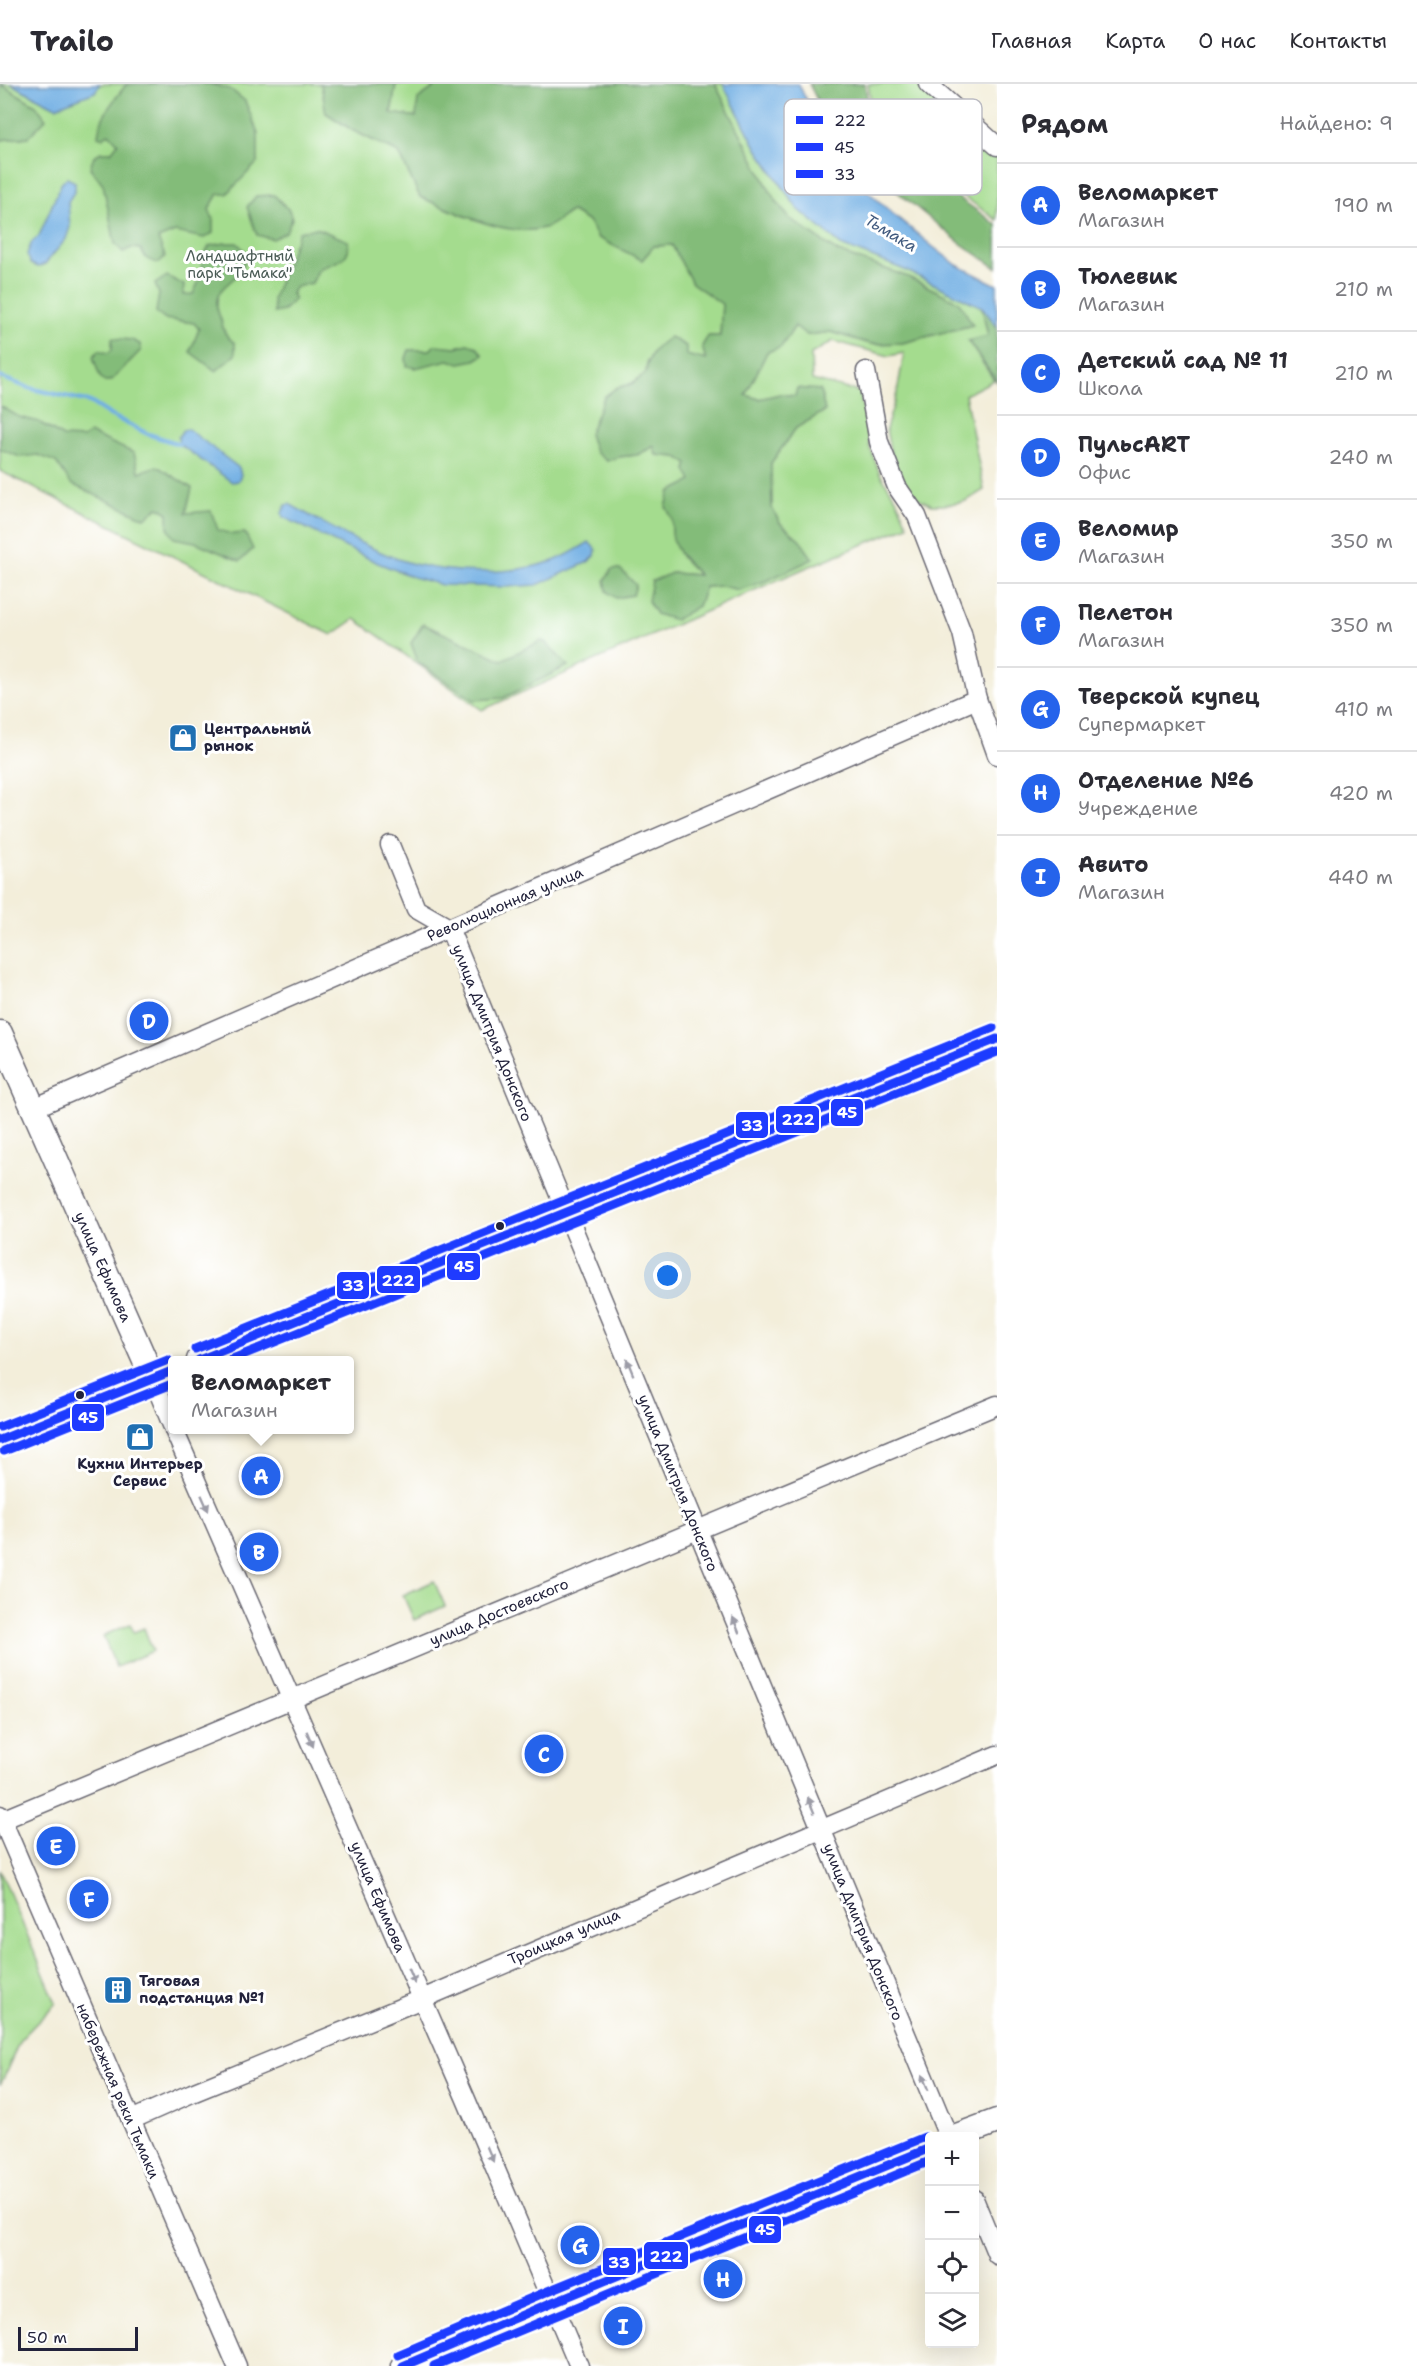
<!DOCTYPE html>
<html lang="ru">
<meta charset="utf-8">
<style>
body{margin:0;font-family:"Shantell Sans",sans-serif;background:#f2f2f3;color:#2b2b33}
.controls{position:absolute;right:18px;bottom:18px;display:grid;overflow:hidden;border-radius:6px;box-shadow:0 6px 24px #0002}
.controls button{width:54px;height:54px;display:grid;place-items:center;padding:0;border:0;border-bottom:2px solid #e1e1e2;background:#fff;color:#2b2b33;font:30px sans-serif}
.scale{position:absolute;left:18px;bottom:15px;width:120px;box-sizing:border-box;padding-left:6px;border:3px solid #22223b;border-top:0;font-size:16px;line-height:21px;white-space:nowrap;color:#22223b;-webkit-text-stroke:4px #fff;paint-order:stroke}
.you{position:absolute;left:668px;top:1192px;width:21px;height:21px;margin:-15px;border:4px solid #fff;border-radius:50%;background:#1a73e8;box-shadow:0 0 0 9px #1a73e833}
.badge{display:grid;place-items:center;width:39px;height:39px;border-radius:50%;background:#2563eb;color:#fff;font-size:20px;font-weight:700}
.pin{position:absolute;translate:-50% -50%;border:3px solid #fff;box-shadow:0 2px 6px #0006}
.popup{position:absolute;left:168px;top:1272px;width:186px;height:78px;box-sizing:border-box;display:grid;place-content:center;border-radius:6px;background:#fff;filter:drop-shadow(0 2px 4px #0005);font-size:20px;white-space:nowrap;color:#7c7c81}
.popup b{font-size:22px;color:#2b2b33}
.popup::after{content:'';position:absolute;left:50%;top:100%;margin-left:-12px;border:12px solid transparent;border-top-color:#fff}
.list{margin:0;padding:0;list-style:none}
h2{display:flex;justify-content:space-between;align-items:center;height:78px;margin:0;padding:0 24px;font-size:26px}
h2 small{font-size:20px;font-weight:400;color:#7c7c81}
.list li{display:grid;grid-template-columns:39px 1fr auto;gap:18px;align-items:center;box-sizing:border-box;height:84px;padding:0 24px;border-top:2px solid #e1e1e2}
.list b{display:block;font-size:22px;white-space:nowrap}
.list p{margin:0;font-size:20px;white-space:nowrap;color:#7c7c81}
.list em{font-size:20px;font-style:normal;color:#7c7c81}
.icon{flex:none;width:33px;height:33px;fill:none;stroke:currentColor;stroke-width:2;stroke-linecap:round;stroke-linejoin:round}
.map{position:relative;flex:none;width:997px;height:2282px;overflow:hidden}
header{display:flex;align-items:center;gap:36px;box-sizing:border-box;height:84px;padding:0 30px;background:#fff;border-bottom:2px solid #e1e1e2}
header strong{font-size:28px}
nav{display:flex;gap:33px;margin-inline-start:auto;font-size:21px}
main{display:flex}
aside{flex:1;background:#fff}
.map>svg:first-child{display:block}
.green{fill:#a4dc8e;stroke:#637f64;stroke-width:1.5;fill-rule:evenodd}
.forest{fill:#83bc79;stroke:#526f5a;stroke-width:1.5}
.water{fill:#70aee3;stroke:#49688f;stroke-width:1.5}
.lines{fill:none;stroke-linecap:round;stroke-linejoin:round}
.stream{stroke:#70aee3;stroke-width:4.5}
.minor-casing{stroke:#6b6973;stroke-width:21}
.tertiary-casing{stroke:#6b6973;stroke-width:27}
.minor{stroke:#fff;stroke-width:18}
.tertiary{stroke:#fff;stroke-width:24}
.bus-1-casing{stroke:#fff;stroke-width:14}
.bus-2-casing{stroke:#fff;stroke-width:14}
.bus-3-casing{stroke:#fff;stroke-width:14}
.bus-1{stroke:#1f3bff;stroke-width:9}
.bus-2{stroke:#1f3bff;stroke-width:9}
.bus-3{stroke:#1f3bff;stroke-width:9}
.oneway{fill:#9c9ca7}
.bus-dot{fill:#22223b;stroke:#fff;stroke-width:2}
.labels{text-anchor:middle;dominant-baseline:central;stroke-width:6;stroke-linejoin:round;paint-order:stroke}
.park-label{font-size:15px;fill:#495a54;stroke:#fff}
.poi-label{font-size:15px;font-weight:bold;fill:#22223b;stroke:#fff;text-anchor:start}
.street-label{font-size:15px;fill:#22223b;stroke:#fff}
.water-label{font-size:16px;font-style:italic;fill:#415a7e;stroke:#fff}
.key{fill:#fff;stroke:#bdbdc4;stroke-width:1.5}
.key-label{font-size:16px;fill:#22223b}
.line-badge{stroke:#fff;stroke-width:2}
.badge-label{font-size:16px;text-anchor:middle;font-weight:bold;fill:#fff}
</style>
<header>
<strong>Trailo</strong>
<nav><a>Главная</a><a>Карта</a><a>О нас</a><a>Контакты</a></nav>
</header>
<main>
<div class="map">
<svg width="997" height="2282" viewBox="0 0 997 2282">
<rect width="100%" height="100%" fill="#fff"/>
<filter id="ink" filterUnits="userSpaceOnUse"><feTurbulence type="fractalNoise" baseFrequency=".0167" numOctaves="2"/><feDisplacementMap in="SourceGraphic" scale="12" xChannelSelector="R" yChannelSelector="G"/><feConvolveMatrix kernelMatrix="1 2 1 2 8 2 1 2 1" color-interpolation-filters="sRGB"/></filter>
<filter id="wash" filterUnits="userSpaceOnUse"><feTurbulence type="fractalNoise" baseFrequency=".008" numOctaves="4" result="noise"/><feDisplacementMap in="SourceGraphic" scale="24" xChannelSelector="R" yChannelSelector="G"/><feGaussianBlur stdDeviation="1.35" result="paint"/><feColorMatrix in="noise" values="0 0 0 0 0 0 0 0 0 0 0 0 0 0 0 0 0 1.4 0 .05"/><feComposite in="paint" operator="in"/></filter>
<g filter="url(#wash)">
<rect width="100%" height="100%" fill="#f3eeda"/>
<g class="green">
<path d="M1,0H11L56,23L95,8L100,0H321L327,29L352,46L399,69L420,113L467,133L545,144L571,127L589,138L598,154L654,162L672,161L692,199L722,220L720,252H708L703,261L706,276L685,271L647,277L646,289L631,300L616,304L607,377L618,373L637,371L655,362L657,371L677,373L688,378L693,397L670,408L674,435L673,455L682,474L699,491L672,489L698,522L705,503L722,502L739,506L799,455L780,439L772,424L771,379L796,344L825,327L820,306L795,312L780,310L759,315L746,311L767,268L781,263L795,242L807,251L831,248L871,260L902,259L972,241L959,218L908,193L838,168L789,134L772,111L715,0H723L757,65L797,124L841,161L905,186L982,223L988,253L968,257L994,296L965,311L984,406L966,417L944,421H932L913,412L892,376L886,345L897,309L904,269L889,272L833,257L811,270L812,296L860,308L870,364L880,390L896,414L908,442L803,485L482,626L355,535L332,551L0,387V56L28,53L36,21ZM62,98L75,106L68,118L66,155L45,180L32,158L39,152Z"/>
<polygon points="396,0 439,0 418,15 417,33 391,29"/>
<polygon points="868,0 921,0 997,70 997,136 938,94 874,37"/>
<polygon points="434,1497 445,1522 414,1536 403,1511"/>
<polygon points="130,1540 134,1548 144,1544 153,1567 116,1583 103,1552"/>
<polygon points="0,1786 56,1919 20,1956 0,2002"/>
</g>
<g class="forest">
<polygon points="0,0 36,21 46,35 28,53 0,56"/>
<path d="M133,0H209L230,5L245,17L258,49V78L227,110H218L209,125L213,136V149L204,154L175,148L158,155L165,172L159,179C149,177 144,175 141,165L131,164L123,168L115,160L103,100L90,84L94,72L101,68H111L118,59L109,49L103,54L98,52C100,32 114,16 126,1Z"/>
<path d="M321,0H396L391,29L416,33L418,15L439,0H715L772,111L789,134L838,168L908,193L959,218L973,241L902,259L871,260L831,248L807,251L795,242L781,263L767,268L746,311L759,315L780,310L795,312L797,304L820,306L825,327L796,344L771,379L772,424L780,439L799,455L813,475L768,496L739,506L722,502L705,503L698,522L675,536L656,530L648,517L652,497L672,489L699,491C689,480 677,470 673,455C669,439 677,441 666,423L670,408L692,397L686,386L688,379L677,373L656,371L654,362L637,371L618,373L607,377L595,368L589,350L604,313L616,304L631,300L646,289C648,270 655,263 670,253L686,262V271L706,276L702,262L708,252H720L722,220L692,199L672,161L654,162L642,176L598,154L589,138L571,127C563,132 553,142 544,144C506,154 454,127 420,113L399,69L352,46L326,29Z"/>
<polygon points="809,0 865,0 871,39 935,97 997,141 997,184 960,159 840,61"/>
<polygon points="274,111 289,126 292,135 286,148 273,155 257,151 247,123 256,112"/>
<path d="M316,144L348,157C352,178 332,178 319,185L312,199L296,203L291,209L295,215L283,227L274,229L273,214L299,148Z"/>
<path d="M225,159H237L245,167C247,199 215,196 217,222C217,227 220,232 221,236C224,248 225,252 235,259V271L216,287L190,268L199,245L194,239L164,235L156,228L159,210L155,200L167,192L184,201L183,211L193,210L203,188L202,176L209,162Z"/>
<polygon points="982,223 997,242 997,298 968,257 988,252"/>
<polygon points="112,254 132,256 140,260 141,266 111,297 104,297 100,293 93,273 99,266 108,269 112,266"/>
<polygon points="468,260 477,263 483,271 475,276 460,279 448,276 415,284 407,282 406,274 409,266 430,266 435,261 456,263"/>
<polygon points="0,322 19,333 39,338 63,353 83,354 90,349 134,369 139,388 157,382 192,404 186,429 211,427 218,446 232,450 245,449 253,465 240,477 195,458 174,454 168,444 168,429 158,423 145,434 71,400 56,378 38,371 20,373 0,365"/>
<polygon points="612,485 620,485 636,501 633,511 616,514 607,507 605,496"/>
<polygon points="423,540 502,576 541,557 545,558 568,582 503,614 474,616 418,578 411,559"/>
</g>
<g class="water">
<polygon points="11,0 100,0 95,8 56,23"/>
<polygon points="723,0 799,0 833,76 892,129 932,162 957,181 997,201 997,242 982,223 905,186 841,161 797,124 757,65"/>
<polygon points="67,94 75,98 75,106 68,118 70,143 66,155 45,180 38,183 31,180 27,170 32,158 39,152 62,98"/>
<polygon points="188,345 239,384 241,391 238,397 232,398 179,360 178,353 183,346"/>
<path d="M289,420C325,440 376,470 414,480C456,490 506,491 547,479C562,475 576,466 589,458L596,466L595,472L588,478L537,501L506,503L442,501L413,493L378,479L283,433L282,429L286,421Z"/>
</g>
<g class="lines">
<polyline class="stream" points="0,293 29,304 90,318 110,331 148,350 179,360"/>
</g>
</g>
<g filter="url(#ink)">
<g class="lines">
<g class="minor-casing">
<g id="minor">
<polyline points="928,0 997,62"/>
<polyline points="866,287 879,358 897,403 917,432 962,549 977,615 997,671"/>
<polyline points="390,761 416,825 449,844 948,2052"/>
<polyline points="34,1024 977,615"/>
<polyline points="153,1295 172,1341"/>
<polyline points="174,1346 465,2013 579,2282"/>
<polyline points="0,1731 237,2282"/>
<polyline points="2,1736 997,1321"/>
<polyline points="131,2036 192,2009 422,1915 997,1671"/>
<polyline points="974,2115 997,2171"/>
</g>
</g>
<g class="tertiary-casing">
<g id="tertiary">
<polyline points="0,949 153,1295"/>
<polyline points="199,1276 997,955"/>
<polyline points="0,1356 172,1287"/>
<polyline points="957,2052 997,2037"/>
<polyline points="403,2282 553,2218 930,2064"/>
</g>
</g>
<use href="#minor" class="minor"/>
<use href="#tertiary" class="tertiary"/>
<g class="bus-1-casing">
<g id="bus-1">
<polyline points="199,1276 997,955"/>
<polyline points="0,1356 172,1287"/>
<polyline points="403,2282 553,2218 930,2064"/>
</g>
</g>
<g class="bus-2-casing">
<g id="bus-2">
<polyline points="230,1276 997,968"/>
<polyline points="4,1367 172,1300"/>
<polyline points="434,2282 930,2077"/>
</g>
</g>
<g class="bus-3-casing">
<g id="bus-3">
<polyline points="195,1265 993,944"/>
<polyline points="0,1343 168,1276"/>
<polyline points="398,2271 548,2207 925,2053"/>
</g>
</g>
<use href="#bus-1" class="bus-1"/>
<use href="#bus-2" class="bus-2"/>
<use href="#bus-3" class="bus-3"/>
</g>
<defs><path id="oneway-solid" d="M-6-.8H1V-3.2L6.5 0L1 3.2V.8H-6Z" transform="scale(1.5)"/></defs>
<g class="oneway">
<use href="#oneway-solid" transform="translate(630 1283) rotate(-112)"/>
<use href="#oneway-solid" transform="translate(205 1419) rotate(66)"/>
<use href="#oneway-solid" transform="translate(736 1541) rotate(-112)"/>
<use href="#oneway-solid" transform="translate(310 1655) rotate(67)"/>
<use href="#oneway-solid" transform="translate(811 1721) rotate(-112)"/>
<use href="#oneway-solid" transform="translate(412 1892) rotate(67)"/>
<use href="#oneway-solid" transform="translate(925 1998) rotate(-112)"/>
<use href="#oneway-solid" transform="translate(490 2070) rotate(67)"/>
</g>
</g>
<defs>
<g id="shop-square" transform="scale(1.5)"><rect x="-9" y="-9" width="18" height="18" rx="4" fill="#1f6fb2" stroke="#fff"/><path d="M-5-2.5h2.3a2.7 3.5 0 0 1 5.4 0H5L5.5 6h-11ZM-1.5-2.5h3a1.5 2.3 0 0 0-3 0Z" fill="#fff"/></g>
<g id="building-square" transform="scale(1.5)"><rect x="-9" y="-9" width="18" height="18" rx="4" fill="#1f6fb2" stroke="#fff"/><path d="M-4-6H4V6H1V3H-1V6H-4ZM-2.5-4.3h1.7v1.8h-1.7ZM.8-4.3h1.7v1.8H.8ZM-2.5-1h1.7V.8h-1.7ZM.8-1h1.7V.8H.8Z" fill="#fff"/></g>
</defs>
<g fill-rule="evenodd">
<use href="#shop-square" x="183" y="654"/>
<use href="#shop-square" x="140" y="1353"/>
<use href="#building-square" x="118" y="1906"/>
</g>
<g class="bus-dot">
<circle cx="500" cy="1142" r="5"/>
<circle cx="80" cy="1311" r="5"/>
</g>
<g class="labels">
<g class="park-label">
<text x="240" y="172">Ландшафтный<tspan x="240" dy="17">парк "Тьмака"</tspan></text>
</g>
<g class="poi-label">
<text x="204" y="645">Центральный<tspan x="204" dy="17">рынок</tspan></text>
<text x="140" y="1380" text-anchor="middle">Кухни Интерьер<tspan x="140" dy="17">Сервис</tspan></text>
<text x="139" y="1897">Тяговая<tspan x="139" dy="17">подстанция №1</tspan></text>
</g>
<g class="street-label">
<text transform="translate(505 820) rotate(-23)">Революционная улица</text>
<text transform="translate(492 949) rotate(68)">улица Дмитрия Донского</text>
<text transform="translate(103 1183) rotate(66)">улица Ефимова</text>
<text transform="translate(678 1399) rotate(68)">улица Дмитрия Донского</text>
<text transform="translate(499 1528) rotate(-23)">улица Достоевского</text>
<text transform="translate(378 1813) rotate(67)">улица Ефимова</text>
<text transform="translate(863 1848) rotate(68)">улица Дмитрия Донского</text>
<text transform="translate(564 1853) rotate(-23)">Троицкая улица</text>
<text transform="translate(118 2007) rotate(67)">набережная реки Тьмаки</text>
</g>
<g class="water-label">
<text transform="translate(891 149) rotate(31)">Тьмака</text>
</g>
</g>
<rect x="784" y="15" width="198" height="96" rx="9" class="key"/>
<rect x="796" y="32" width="27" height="8" fill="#1f3bff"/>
<rect x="796" y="59" width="27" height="8" fill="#1f3bff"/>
<rect x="796" y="86" width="27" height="8" fill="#1f3bff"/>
<g class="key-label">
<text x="834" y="42">222</text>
<text x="834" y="69">45</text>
<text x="834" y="96">33</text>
</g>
<g class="line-badge">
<rect x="830" y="1014" width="34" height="29" rx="6" fill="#1f3bff"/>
<rect x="775" y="1021" width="45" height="29" rx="6" fill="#1f3bff"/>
<rect x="735" y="1027" width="34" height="28" rx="6" fill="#1f3bff"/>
<rect x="446" y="1168" width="35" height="29" rx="6" fill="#1f3bff"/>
<rect x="376" y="1181" width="45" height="29" rx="6" fill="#1f3bff"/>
<rect x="336" y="1187" width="34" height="29" rx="6" fill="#1f3bff"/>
<rect x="71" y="1319" width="34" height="29" rx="6" fill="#1f3bff"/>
<rect x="748" y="2131" width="34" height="29" rx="6" fill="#1f3bff"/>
<rect x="643" y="2157" width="46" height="29" rx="6" fill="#1f3bff"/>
<rect x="602" y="2163" width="35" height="29" rx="6" fill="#1f3bff"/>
</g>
<g class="badge-label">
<text x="847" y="1034">45</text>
<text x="798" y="1041">222</text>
<text x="752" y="1047">33</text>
<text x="464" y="1188">45</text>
<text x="398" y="1202">222</text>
<text x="353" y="1207">33</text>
<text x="88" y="1339">45</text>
<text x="765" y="2151">45</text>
<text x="666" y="2178">222</text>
<text x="619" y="2184">33</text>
</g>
</svg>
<div class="controls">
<button>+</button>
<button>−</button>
<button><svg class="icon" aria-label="locate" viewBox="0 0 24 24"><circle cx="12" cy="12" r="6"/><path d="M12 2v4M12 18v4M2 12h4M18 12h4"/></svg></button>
<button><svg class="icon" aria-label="layers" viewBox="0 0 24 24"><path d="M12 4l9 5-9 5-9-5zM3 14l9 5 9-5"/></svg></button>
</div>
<div class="scale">50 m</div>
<div class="you"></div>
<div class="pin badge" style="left:261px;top:1392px">A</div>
<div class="popup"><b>Веломаркет</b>Магазин</div>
<div class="pin badge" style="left:259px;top:1468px">B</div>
<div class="pin badge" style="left:544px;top:1670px">C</div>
<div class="pin badge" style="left:149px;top:937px">D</div>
<div class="pin badge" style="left:56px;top:1762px">E</div>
<div class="pin badge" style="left:89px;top:1815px">F</div>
<div class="pin badge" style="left:580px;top:2161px">G</div>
<div class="pin badge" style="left:723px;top:2195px">H</div>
<div class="pin badge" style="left:623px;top:2242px">I</div>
</div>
<aside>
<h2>Рядом<small>Найдено: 9</small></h2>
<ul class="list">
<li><span class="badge">A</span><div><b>Веломаркет</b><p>Магазин</p></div><em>190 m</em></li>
<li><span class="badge">B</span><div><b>Тюлевик</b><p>Магазин</p></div><em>210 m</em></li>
<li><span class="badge">C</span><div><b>Детский сад № 11</b><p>Школа</p></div><em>210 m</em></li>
<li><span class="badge">D</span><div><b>ПульсART</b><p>Офис</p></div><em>240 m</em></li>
<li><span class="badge">E</span><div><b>Веломир</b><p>Магазин</p></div><em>350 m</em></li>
<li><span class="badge">F</span><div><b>Пелетон</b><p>Магазин</p></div><em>350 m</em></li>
<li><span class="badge">G</span><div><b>Тверской купец</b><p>Супермаркет</p></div><em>410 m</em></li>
<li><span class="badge">H</span><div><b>Отделение №6</b><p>Учреждение</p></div><em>420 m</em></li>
<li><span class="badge">I</span><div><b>Авито</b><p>Магазин</p></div><em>440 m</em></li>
</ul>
</aside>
</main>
